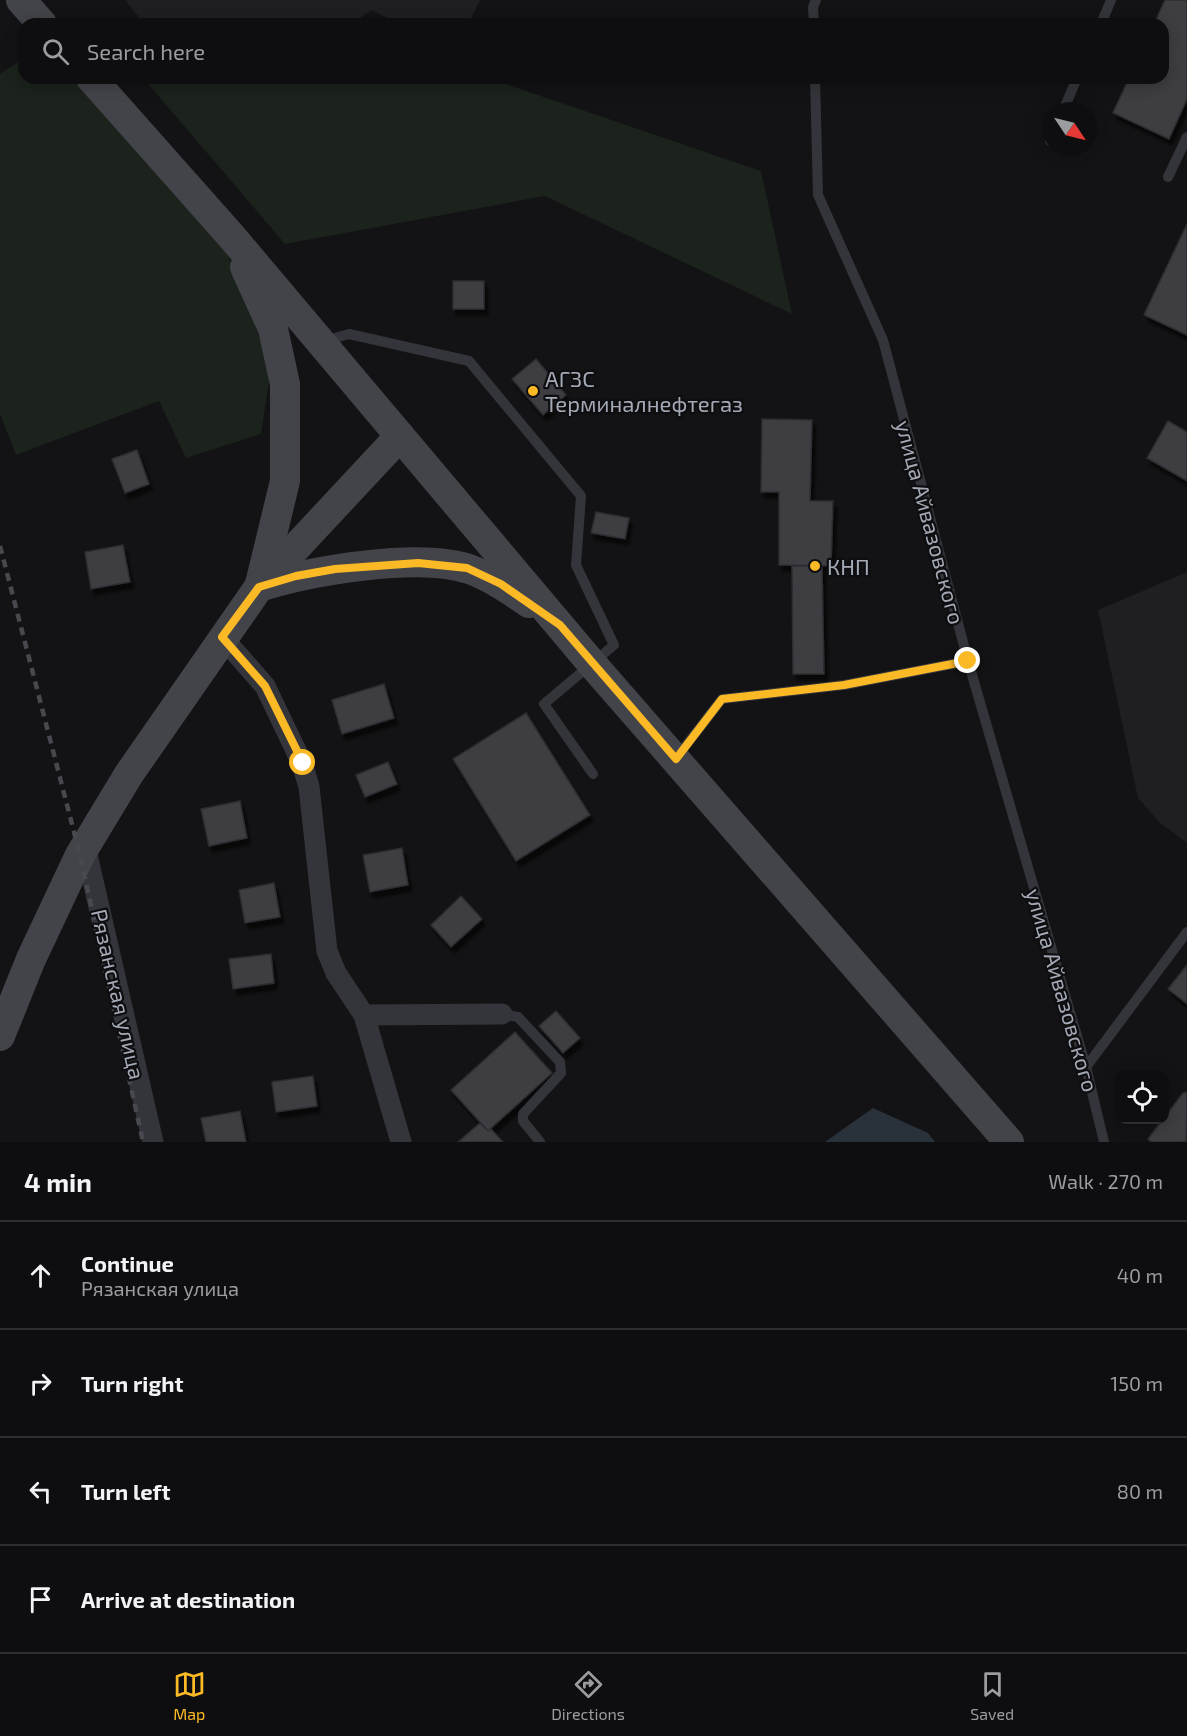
<!DOCTYPE html>
<meta charset="utf-8">
<style>
body{margin:0;font-family:"Exo 2",sans-serif;background:#171719;color:#f1f3f6}
.controls{position:absolute;right:18px;bottom:18px;display:grid;overflow:hidden;border-radius:12px;box-shadow:0 3px 15px #0003}
.controls button{width:54px;height:54px;display:grid;place-items:center;padding:0;border:0;border-bottom:2px solid #2e2e30;background:#0e0e10;color:#f1f3f6;font:30px sans-serif}
.compass{position:absolute;left:1043px;top:102px;width:54px;height:54px;border-radius:50%;background:#0e0e10;box-shadow:0 3px 15px #0003;rotate:125deg}
.stop{position:absolute;width:18px;height:18px;margin:-14px;border:4px solid #fbb926;border-radius:50%;background:#fff}
.stop.end{background:#fbb926;border-color:#fff;box-shadow:0 2px 6px #0008}
.list{margin:0;padding:0;list-style:none}
h2{display:flex;justify-content:space-between;align-items:center;height:78px;margin:0;padding:0 24px;font-size:26px}
h2 small{font-size:20px;font-weight:400;color:#9b9c9f}
.list li{display:grid;grid-template-columns:39px 1fr auto;gap:18px;align-items:center;box-sizing:border-box;height:108px;padding:0 24px;border-top:2px solid #2e2e30}
.list b{display:block;font-size:22px;white-space:nowrap}
.list p{margin:0;font-size:20px;white-space:nowrap;color:#9b9c9f}
.list em{font-size:20px;font-style:normal;color:#9b9c9f}
.icon{flex:none;width:33px;height:33px;fill:none;stroke:currentColor;stroke-width:2;stroke-linecap:round;stroke-linejoin:round}
.map{position:relative;flex:none;width:1187px;height:1142px;overflow:hidden}
.search{position:absolute;background:#0e0e10;box-shadow:0 3px 15px #0003;left:18px;right:18px;top:18px;height:66px;display:flex;align-items:center;gap:15px;box-sizing:border-box;padding:0 21px;border-radius:18px;color:#9b9c9f;font-size:22px}
.sheet{height:510px;background:#0e0e10}
nav{display:flex;justify-content:space-around;align-items:center;box-sizing:border-box;height:84px;border-top:2px solid #2e2e30;background:#0e0e10;font-size:16px;color:#9b9c9f}
nav a{display:grid;justify-items:center;gap:3px}
nav .on{color:#fbb926}
.map>svg:first-child{display:block}
.built{fill:#1f1f22}
.green{fill:#1b231c}
.water{fill:#29323a}
.building{fill:#3d3e42;stroke:#2d2d31;stroke-width:1.5;filter:url(#shadow)}
.lines{fill:none;stroke-linecap:round;stroke-linejoin:round}
.lane{stroke:#34353a;stroke-width:10}
.street{stroke:#34353a;stroke-width:21}
.secondary{stroke:#42444a;stroke-width:30}
.rail{stroke:#47494f;stroke-width:4.5;stroke-dasharray:8 6;stroke-linecap:butt}
.route{stroke:#fbb926;stroke-width:8}
.poi-dot{fill:#fbb926;stroke:#0e0e10;stroke-width:2}
.labels{text-anchor:middle;dominant-baseline:central;stroke-width:4.5;stroke-linejoin:round;paint-order:stroke}
.poi-label{font-size:22px;fill:#a4a9b6;stroke:#0e0e10;text-anchor:start}
.street-label{font-size:22px;fill:#a4a9b6;stroke:#0e0e10}
</style>
<div class="map">
<svg width="1187" height="1142" viewBox="0 0 1187 1142">
<defs>
<filter id="shadow"><feDropShadow dx="3.5" dy="6" stdDeviation="1.5" flood-color="#0009"/></filter>
</defs>
<rect width="100%" height="100%" fill="#131315"/>
<g class="built">
<polygon points="125,0 480,0 468,24 400,24 371,10 351,24 144,24"/>
<polygon points="1187,572 1187,843 1160,823 1138,798 1098,610"/>
</g>
<g class="green">
<polygon points="24,58 24,78 72,78 226,250 271,368 261,434 186,458 159,401 16,455 0,414 0,74"/>
<polygon points="143,78 488,78 761,171 792,314 545,196 285,244"/>
</g>
<polygon class="water" points="873,1108 928,1133 935,1142 825,1142"/>
<g class="building">
<polygon points="1165,0 1187,0 1187,99 1169,139 1113,113 1129,78 1163,78 1163,24 1154,24"/>
<polygon points="1187,224 1187,335 1144,315"/>
<rect x="453" y="281" width="31" height="28"/>
<polygon points="536,359 566,395 543,415 512,379"/>
<polygon points="762,419 812,420 810,501 833,501 831,566 779,565 779,492 761,492"/>
<polygon points="1168,421 1187,432 1187,481 1147,458"/>
<polygon points="137,450 149,484 125,493 112,459"/>
<polygon points="596,512 629,518 625,539 591,533"/>
<polygon points="123,545 130,582 91,589 85,552"/>
<polygon points="792,566 822,566 824,674 793,674"/>
<polygon points="384,684 394,718 342,734 332,700"/>
<polygon points="526,713 590,815 516,861 453,759"/>
<polygon points="388,762 397,784 365,797 356,775"/>
<polygon points="240,801 247,838 209,846 201,809"/>
<polygon points="402,848 408,885 370,892 363,855"/>
<polygon points="274,883 280,917 245,923 239,890"/>
<polygon points="461,896 482,919 451,947 431,925"/>
<polygon points="271,954 274,983 233,989 229,959"/>
<polygon points="1187,965 1187,1004 1168,989"/>
<polygon points="556,1011 580,1038 563,1053 539,1026"/>
<polygon points="515,1032 552,1073 488,1131 451,1090"/>
<polygon points="313,1076 317,1106 276,1112 272,1082"/>
<polygon points="1187,1092 1186,1142 1151,1142 1148,1139 1183,1093"/>
<polygon points="240,1111 246,1142 206,1142 201,1118"/>
<polygon points="480,1123 488,1131 491,1129 503,1142 458,1142"/>
</g>
<g class="lines">
<g class="lane">
<polyline points="814,24 813,7 816,0"/>
<polyline points="1101,24 1111,0"/>
<polyline points="815,78 818,195 883,340 968,661 1086,1067 1104,1142"/>
<polyline points="1063,111 1077,78"/>
<polyline points="1050,141 1052,137"/>
<polyline points="1168,177 1187,137"/>
<polyline points="324,341 349,334 469,361 581,496 576,565 614,645 544,704 593,774"/>
<polyline points="676,758 722,699 844,685 968,661"/>
<polyline points="502,1014 518,1017 560,1062 561,1073 523,1114 523,1121 540,1142"/>
<polyline points="1086,1067 1187,932"/>
</g>
<g class="street">
<polyline points="222,637 265,686 302,763 309,787 327,951 336,973 364,1015 502,1014"/>
<polyline points="85,846 153,1142"/>
<polyline points="364,1015 401,1142"/>
</g>
<g class="secondary">
<polyline points="21,0 42,24"/>
<polyline points="91,78 232,237 593,665 1009,1142"/>
<polyline points="245,267 273,329 285,384 285,481 260,584"/>
<path d="M259,587C310,571 418,552 469,569C491,577 510,590 529,603"/>
<polyline points="0,1036 31,959 80,855 129,774 259,587 400,436"/>
</g>
<polyline class="rail" points="0,546 80,855 143,1142"/>
</g>
<g class="lines">
<polyline class="route" points="303,763 265,686 222,637 259,587 296,576 335,569 418,563 467,568 501,584 560,625 676,759 722,699 844,685 968,661"/>
</g>
<g class="poi-dot">
<circle cx="533" cy="391" r="6"/>
<circle cx="815" cy="566" r="6"/>
</g>
<g class="labels">
<g class="poi-label">
<text x="545" y="378">АГЗС<tspan x="545" dy="25">Терминалнефтегаз</tspan></text>
<text x="827" y="566">КНП</text>
</g>
<g class="street-label">
<text transform="translate(931 522) rotate(75)">улица Айвазовского</text>
<text transform="translate(1063 990) rotate(74)">улица Айвазовского</text>
<text transform="translate(119 994) rotate(77)">Рязанская улица</text>
</g>
</g>
</svg>
<div class="controls">
<button><svg class="icon" aria-label="locate" viewBox="0 0 24 24"><circle cx="12" cy="12" r="6"/><path d="M12 2v4M12 18v4M2 12h4M18 12h4"/></svg></button>
</div>
<svg class="compass" viewBox="-18 -18 36 36"><path d="M0-13l5 13h-10z" fill="#e53935"/><path d="M0 13l5-13h-10z" fill="#9b9c9f"/></svg>
<div class="stop" style="left:303px;top:763px"></div>
<div class="stop end" style="left:968px;top:661px"></div>
<div class="search"><svg class="icon" aria-label="search" viewBox="0 0 24 24"><circle cx="10" cy="10" r="6"/><path d="M15 15l6 6"/></svg>Search here</div>
</div>
<section class="sheet">
<h2>4 min<small>Walk · 270 m</small></h2>
<ul class="list">
<li><svg class="icon" aria-label="ahead" viewBox="0 0 24 24"><path d="M12 20V5M6 11l6-6 6 6"/></svg><div><b>Continue</b><p>Рязанская улица</p></div><em>40 m</em></li>
<li><svg class="icon" aria-label="right" viewBox="0 0 24 24"><path d="M7 20v-9h11M14 6l5 5-5 5"/></svg><div><b>Turn right</b></div><em>150 m</em></li>
<li><svg class="icon" aria-label="left" viewBox="0 0 24 24"><path d="M17 20v-9H6M10 6l-5 5 5 5"/></svg><div><b>Turn left</b></div><em>80 m</em></li>
<li><svg class="icon" aria-label="arrive" viewBox="0 0 24 24"><path d="M6 21V4h12l-3 4 3 4H6"/></svg><div><b>Arrive at destination</b></div></li>
</ul>
</section>
<nav>
<a class="on"><svg class="icon" aria-label="map" viewBox="0 0 24 24"><path d="M3 6l6-2 6 2 6-2v14l-6 2-6-2-6 2zM9 4v14M15 6v14"/></svg>Map</a>
<a><svg class="icon" aria-label="directions" viewBox="0 0 24 24"><path d="M12 3l9 9-9 9-9-9zM9 14v-3h6M13 9l2 2-2 2"/></svg>Directions</a>
<a><svg class="icon" aria-label="saved" viewBox="0 0 24 24"><path d="M7 4h10v16l-5-4-5 4z"/></svg>Saved</a>
</nav>
